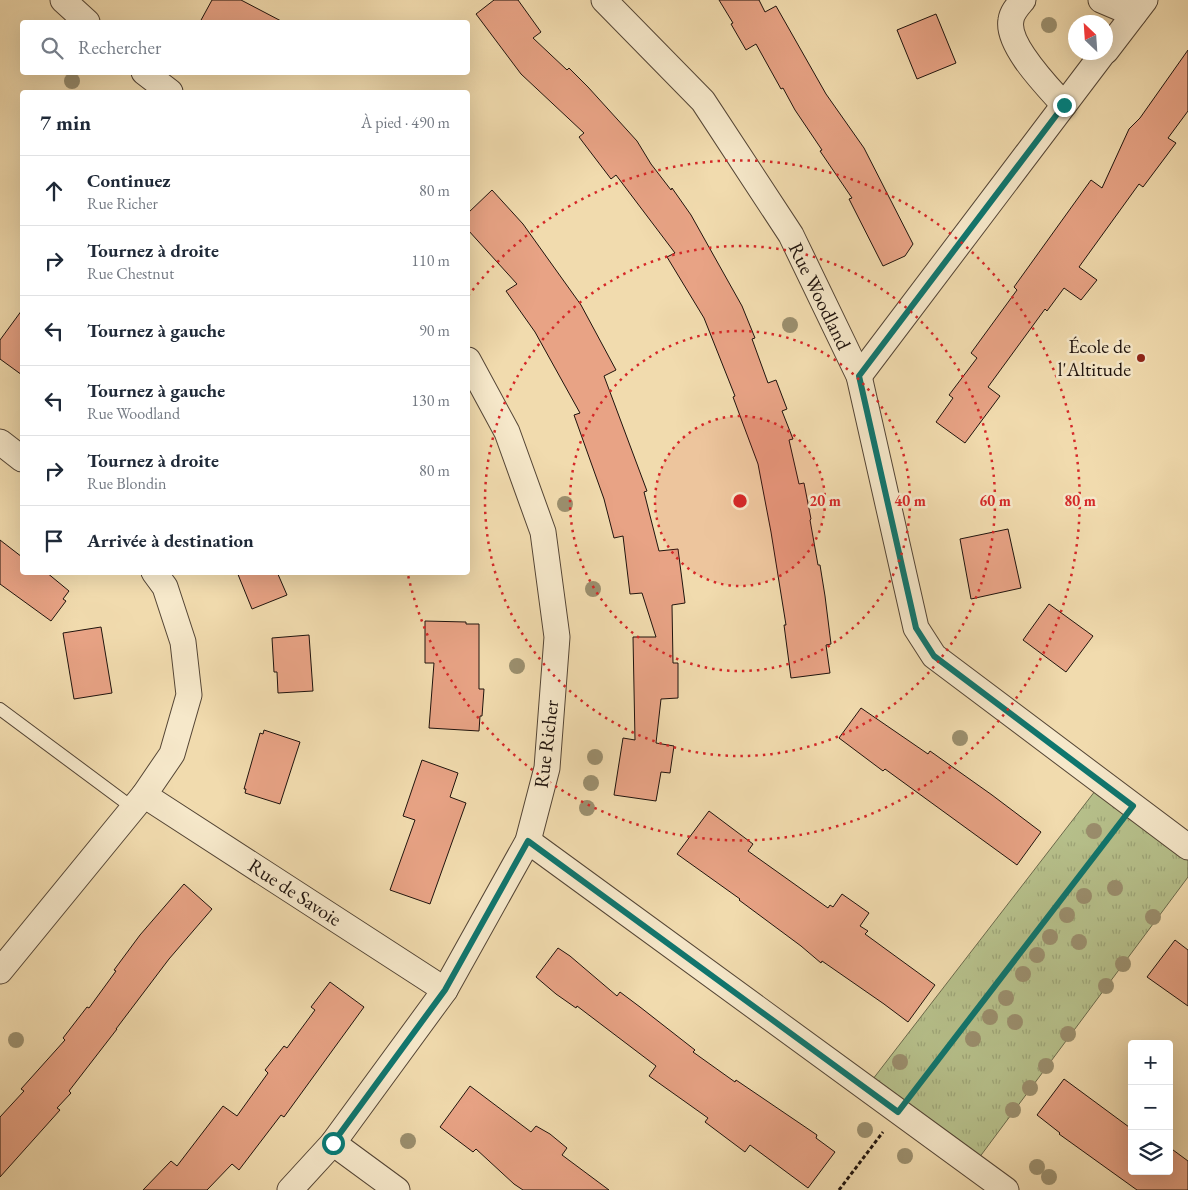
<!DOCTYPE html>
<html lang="fr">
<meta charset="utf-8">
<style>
body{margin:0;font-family:"EB Garamond",serif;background:#f6f6f7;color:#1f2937}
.controls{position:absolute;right:15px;bottom:15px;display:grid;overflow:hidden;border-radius:5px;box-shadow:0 5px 20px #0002}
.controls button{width:45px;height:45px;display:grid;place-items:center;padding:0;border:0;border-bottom:1px solid #e0e1e3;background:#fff;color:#1f2937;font:25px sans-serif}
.compass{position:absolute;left:1068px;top:15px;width:45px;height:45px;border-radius:50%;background:#fff;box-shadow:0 5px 20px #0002;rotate:335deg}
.stop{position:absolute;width:15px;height:15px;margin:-11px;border:4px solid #0f766e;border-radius:50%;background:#fff}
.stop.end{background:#0f766e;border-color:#fff;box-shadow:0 1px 5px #0008}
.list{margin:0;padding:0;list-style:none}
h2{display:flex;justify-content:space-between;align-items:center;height:65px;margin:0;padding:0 20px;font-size:21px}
h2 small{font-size:16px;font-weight:400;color:#747a83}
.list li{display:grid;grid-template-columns:32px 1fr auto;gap:15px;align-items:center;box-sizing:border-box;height:70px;padding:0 20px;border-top:1px solid #e0e1e3}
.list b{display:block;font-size:19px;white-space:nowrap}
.list p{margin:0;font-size:16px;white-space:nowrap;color:#747a83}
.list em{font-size:16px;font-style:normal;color:#747a83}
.icon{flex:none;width:28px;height:28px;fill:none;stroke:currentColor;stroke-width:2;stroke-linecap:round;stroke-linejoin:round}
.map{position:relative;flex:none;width:1188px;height:1190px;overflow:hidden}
.search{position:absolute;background:#fff;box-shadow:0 5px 20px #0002;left:20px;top:20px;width:450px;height:55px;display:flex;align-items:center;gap:12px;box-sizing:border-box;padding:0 18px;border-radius:5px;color:#747a83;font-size:19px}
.panel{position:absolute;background:#fff;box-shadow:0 5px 20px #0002;left:20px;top:90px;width:450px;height:485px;border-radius:5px}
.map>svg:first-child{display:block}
.grass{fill:url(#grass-tufts);stroke:#6b6a4c}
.building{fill:#e8a385;stroke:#1f130d}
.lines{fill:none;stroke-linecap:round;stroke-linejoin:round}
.service-casing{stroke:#544535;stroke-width:14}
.minor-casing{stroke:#544535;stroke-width:27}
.path{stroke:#1f130d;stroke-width:3;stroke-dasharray:4 2.5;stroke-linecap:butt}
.service{stroke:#f6e8ca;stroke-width:12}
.minor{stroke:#f6e8ca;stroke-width:25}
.tree{fill:#9b8f6e}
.route{stroke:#0f766e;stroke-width:6}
.ring{fill:none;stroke:#d62828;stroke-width:2.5;stroke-dasharray:2.5 5}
.poi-dot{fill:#8f2418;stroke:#f6e8ca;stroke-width:2}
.labels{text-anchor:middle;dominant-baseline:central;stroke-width:5;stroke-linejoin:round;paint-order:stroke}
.street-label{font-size:20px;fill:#1f130d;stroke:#f6e8ca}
.poi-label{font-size:20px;fill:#1f130d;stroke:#f6e8ca;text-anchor:end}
.centre{fill:#d62828;stroke:#f6e8ca;stroke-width:2.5}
.ring-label{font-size:15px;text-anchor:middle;font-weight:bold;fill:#d62828;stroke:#f6e8ca;stroke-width:5;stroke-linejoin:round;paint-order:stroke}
</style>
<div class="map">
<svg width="1188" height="1190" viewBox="0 0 1188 1190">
<defs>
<pattern id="grass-tufts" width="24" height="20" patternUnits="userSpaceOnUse" patternTransform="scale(1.25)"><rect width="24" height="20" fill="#b7c18c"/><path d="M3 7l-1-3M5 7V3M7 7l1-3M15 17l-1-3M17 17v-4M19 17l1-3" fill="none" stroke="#9da578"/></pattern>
</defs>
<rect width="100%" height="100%" fill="#f1dbae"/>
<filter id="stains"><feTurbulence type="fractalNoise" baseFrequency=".004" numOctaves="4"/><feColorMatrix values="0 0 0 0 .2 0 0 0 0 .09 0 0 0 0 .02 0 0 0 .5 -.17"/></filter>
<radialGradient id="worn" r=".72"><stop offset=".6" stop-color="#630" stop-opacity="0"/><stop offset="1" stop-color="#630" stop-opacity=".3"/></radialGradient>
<polygon class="grass" points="1102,782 1188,847 1188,877 973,1166 866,1088"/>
<g class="building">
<polygon points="212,0 241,0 283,22 200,22"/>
<polygon points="494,0 518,0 541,32 533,38 567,70 569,68 588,87 637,141 651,164 671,190 672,188 691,215 742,306 755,338 752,339 768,383 776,380 787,409 782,411 793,439 789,440 799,484 804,483 811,519 810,520 818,565 820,565 825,596 831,644 826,645 830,673 791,678 784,625 786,625 771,532 758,464 733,397 735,396 704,318 667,257 675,253 616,175 611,179 579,137 584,133 521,74 476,14"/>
<polygon points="719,0 759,0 765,12 776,6 826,94 864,148 913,244 905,256 883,266 849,199 852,198 820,151 822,150 795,110 783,88 781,89 756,44 746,50 731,24 733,23"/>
<polygon points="936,14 956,63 917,79 897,30"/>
<polygon points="1188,50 1188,111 1168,138 1176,143 1143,187 1139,184 1079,267 1097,280 1081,300 1064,288 1047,311 1045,309 988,387 1000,396 965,443 936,422 953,398 949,395 977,358 971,353 1017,290 1014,287 1091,180 1102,188 1129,129 1140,118"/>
<polygon points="492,190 523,224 581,305 616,370 604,376 647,491 644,492 659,551 678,549 685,603 672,605 673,663 678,663 678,698 661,699 656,743 674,746 670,773 661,772 656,801 614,795 623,738 635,740 633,637 656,637 642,593 630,594 623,536 614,538 604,499 574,415 580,413 535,332 506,291 517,284 468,230 468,213"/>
<polygon points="22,310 22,375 0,359 0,340"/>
<polygon points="1008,529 1021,588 971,599 960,539"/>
<polygon points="0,540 22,557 22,572 46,572 69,591 63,599 66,601 51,621 0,584"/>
<polygon points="237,572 277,572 287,595 252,609"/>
<polygon points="1049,604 1093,636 1066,672 1023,640"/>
<polygon points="425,621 466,622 466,624 479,624 479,689 484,689 482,716 480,716 479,731 429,728 434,663 425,663"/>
<polygon points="101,627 112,693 74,699 63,633"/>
<polygon points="309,635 313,691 278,693 277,672 274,672 272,638"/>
<polygon points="861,708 928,754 930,751 992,795 1041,832 1017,865 885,769 883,771 839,738"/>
<polygon points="264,730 300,742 280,804 245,793 246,789 244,789 260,733 263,734"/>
<polygon points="422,760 458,773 450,797 466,803 430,904 390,890 415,820 403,816"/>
<polygon points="709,811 753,844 748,851 828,908 830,905 833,907 842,894 869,913 860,926 868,931 865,934 935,985 908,1022 884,1004 822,961 821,963 801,946 739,900 740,899 677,854"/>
<polygon points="184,884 212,909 169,959 116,1029 117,1029 69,1091 71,1093 57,1108 60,1110 0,1177 0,1117 24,1091 21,1089 65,1040 63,1038 87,1007 89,1008 116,971 114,970 140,935"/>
<polygon points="1175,940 1188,950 1188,1006 1147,977"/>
<polygon points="558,948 570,956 617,996 620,992 640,1007 695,1050 693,1052 735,1082 736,1080 817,1135 816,1138 835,1152 808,1188 750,1145 745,1152 705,1122 708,1118 649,1076 656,1066 577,1006 576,1008 556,994 536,977"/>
<polygon points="330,982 364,1007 284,1117 281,1115 239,1170 232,1164 207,1190 143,1190 171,1161 177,1166 223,1106 237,1116 268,1073 265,1070 284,1046 287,1048 315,1010 311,1007"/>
<polygon points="1064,1079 1129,1127 1132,1123 1132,1171 1169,1171 1169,1147 1188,1161 1188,1190 1137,1190 1059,1134 1060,1133 1037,1115"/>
<polygon points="470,1086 531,1132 536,1126 550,1134 567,1148 562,1155 609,1190 523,1190 514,1184 476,1149 473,1152 440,1127"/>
</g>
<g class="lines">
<g class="service-casing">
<polyline id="service" points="0,709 133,808"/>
</g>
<g class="minor-casing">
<g id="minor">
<polyline points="63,0 87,22"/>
<polyline points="604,0 703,101 791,235 859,376 916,628 934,656 1188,847"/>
<path d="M1023,0C1018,6 1012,12 1011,20C1006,45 1048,87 1064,105"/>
<polyline points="1101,0 1134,14"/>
<polyline points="1106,51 1145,0"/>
<polyline points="144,72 170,92"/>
<polyline points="859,376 1104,52"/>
<polyline points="0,442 22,459"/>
<polyline points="144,795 445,990"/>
<polyline points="528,841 1006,1190"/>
<polyline points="0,971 144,795 172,754 189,695 183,642 165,587 154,572"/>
<polyline points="333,1143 397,1190"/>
<polyline points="290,1190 333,1143 445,990 528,841 547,768 557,637 543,532 507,432 468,360"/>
</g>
</g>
<g class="path">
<polyline points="914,1091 1117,826"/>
<polyline points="839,1190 883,1132"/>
</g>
<use href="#service" class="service"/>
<use href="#minor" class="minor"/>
</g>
<g class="tree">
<circle cx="1049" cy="25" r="8"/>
<circle cx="72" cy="81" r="8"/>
<circle cx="790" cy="325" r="8"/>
<circle cx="565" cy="504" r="8"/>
<circle cx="593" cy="589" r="8"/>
<circle cx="517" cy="666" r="8"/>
<circle cx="960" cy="738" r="8"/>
<circle cx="595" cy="757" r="8"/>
<circle cx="591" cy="783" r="8"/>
<circle cx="587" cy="808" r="8"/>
<circle cx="1094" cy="831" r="8"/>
<circle cx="1115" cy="888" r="8"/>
<circle cx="1084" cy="896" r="8"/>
<circle cx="1067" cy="915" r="8"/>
<circle cx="1153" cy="917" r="8"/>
<circle cx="1050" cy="937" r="8"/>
<circle cx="1079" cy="942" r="8"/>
<circle cx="1037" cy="955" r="8"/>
<circle cx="1123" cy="964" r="8"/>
<circle cx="1023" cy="974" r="8"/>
<circle cx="1106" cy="986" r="8"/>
<circle cx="1006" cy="998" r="8"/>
<circle cx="990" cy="1017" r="8"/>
<circle cx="1015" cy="1022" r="8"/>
<circle cx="1068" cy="1034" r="8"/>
<circle cx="973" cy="1039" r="8"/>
<circle cx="16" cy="1040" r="8"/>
<circle cx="900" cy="1062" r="8"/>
<circle cx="1046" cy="1066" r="8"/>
<circle cx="1030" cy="1088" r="8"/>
<circle cx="1013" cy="1110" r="8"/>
<circle cx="865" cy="1130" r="8"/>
<circle cx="408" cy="1141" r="8"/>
<circle cx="905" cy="1156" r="8"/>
<circle cx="1037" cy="1167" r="8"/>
<circle cx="1049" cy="1177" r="8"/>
</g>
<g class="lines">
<polyline class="route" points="333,1143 445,990 528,841 898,1112 1133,806 934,656 916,628 859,376 1064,105"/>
</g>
<circle cx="740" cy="501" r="85" fill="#d62828" fill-opacity=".12"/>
<g class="ring">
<circle cx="740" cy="501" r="85"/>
<circle cx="740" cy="501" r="170"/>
<circle cx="740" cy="501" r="255"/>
<path d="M468 296A340 340 0 1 1 408 575"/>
</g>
<circle class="poi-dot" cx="1141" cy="358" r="5"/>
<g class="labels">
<g class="street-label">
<text transform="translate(820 296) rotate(64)">Rue Woodland</text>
<text transform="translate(546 744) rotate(-83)">Rue Richer</text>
<text transform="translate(295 892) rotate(33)">Rue de Savoie</text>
</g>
<g class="poi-label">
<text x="1131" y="346">École de<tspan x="1131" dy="23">l'Altitude</tspan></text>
</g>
</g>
<circle cx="740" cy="501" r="8" class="centre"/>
<g class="ring-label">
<text x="825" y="506">20 m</text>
<text x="910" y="506">40 m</text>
<text x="995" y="506">60 m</text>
<text x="1080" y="506">80 m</text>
</g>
<rect width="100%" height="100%" filter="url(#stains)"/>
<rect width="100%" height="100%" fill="url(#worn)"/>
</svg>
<div class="controls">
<button>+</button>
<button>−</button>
<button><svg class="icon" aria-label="layers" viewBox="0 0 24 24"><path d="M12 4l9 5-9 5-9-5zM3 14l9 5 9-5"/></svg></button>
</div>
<svg class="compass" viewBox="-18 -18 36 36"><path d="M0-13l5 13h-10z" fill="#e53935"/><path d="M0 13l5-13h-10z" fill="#747a83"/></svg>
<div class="stop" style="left:333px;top:1143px"></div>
<div class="stop end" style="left:1064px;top:105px"></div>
<div class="search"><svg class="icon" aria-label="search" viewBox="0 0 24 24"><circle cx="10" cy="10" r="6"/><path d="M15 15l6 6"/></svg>Rechercher</div>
<section class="panel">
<h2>7 min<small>À pied · 490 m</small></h2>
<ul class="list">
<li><svg class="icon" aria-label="ahead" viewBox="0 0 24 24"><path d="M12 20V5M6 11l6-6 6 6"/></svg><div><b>Continuez</b><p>Rue Richer</p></div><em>80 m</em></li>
<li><svg class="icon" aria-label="right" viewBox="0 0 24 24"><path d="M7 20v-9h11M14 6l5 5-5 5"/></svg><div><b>Tournez à droite</b><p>Rue Chestnut</p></div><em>110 m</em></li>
<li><svg class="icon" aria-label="left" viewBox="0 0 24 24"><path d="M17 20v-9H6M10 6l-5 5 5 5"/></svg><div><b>Tournez à gauche</b></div><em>90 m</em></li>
<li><svg class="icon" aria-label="left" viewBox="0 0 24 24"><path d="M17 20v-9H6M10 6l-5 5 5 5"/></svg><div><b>Tournez à gauche</b><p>Rue Woodland</p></div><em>130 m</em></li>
<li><svg class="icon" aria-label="right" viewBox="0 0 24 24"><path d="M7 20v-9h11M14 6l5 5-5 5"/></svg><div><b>Tournez à droite</b><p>Rue Blondin</p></div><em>80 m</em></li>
<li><svg class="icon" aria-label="arrive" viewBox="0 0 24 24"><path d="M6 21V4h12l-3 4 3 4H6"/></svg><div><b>Arrivée à destination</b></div></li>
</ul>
</section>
</div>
